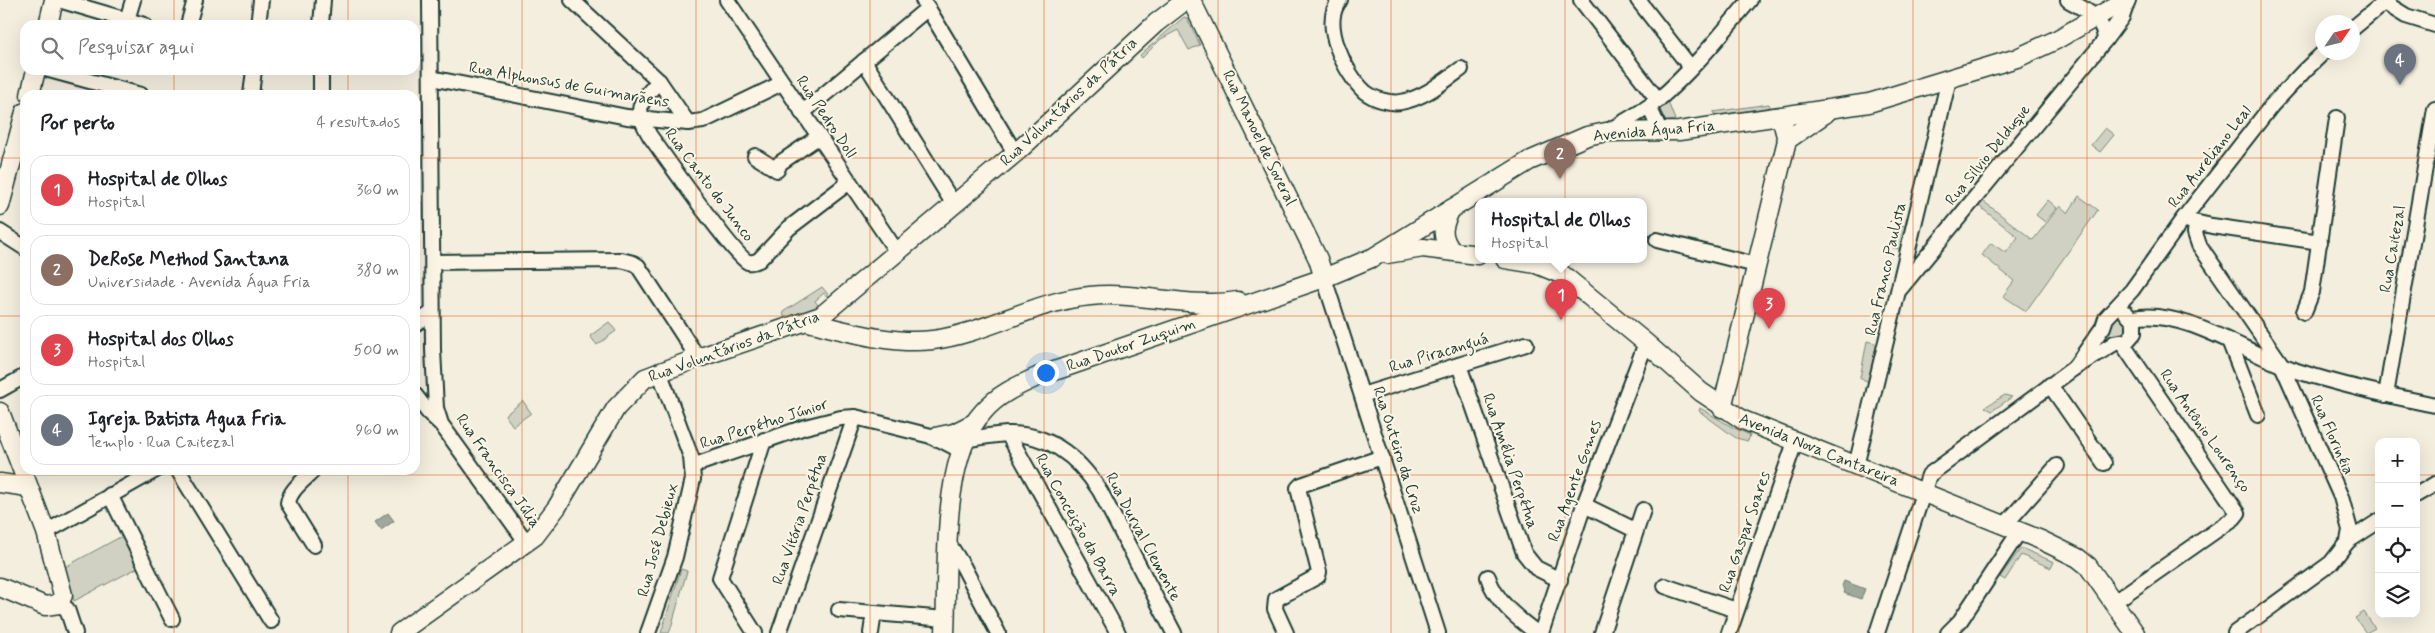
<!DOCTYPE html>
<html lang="pt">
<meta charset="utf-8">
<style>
body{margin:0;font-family:Mynerve,sans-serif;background:#f2f2f2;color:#202124}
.controls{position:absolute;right:15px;bottom:15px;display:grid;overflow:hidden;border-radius:10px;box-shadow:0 5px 20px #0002}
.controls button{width:45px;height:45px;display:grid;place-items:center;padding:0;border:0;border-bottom:1px solid #e0e0e0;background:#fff;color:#202124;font:25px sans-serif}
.compass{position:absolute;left:2315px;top:15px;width:45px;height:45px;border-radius:50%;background:#fff;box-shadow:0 5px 20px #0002;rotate:55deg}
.you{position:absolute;left:1045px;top:372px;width:18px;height:18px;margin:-12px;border:4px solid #fff;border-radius:50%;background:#1a73e8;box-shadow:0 0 0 8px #1a73e833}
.badge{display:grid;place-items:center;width:32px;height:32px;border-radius:50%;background:#0f766e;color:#fff;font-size:16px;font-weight:700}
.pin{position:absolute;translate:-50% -41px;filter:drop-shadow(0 1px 2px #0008)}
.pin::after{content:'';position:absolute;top:26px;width:18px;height:15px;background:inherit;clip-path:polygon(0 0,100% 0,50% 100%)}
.popup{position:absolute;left:1475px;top:198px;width:172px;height:65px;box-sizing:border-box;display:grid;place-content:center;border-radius:10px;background:#fff;filter:drop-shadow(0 1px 4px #0005);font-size:16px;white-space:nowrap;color:#757577}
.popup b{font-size:19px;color:#202124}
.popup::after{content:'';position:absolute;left:50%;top:100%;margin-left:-10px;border:10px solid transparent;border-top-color:#fff}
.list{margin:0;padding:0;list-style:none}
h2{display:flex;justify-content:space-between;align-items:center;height:65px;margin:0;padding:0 20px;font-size:21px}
h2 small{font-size:16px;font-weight:400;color:#757577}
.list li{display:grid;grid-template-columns:32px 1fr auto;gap:15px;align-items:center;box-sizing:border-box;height:70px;margin:0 10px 10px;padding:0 10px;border:1px solid #e0e0e0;border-radius:15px}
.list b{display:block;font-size:19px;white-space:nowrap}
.list p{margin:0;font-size:16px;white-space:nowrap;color:#757577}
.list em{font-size:16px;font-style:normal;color:#757577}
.icon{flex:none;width:28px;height:28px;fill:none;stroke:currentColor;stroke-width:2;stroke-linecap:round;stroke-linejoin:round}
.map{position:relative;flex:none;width:2435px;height:633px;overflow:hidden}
.search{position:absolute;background:#fff;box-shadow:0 5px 20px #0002;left:20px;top:20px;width:400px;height:55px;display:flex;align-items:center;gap:12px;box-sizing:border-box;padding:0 18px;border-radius:15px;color:#757577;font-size:19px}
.panel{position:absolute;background:#fff;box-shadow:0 5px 20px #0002;left:20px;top:90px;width:400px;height:385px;border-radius:15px}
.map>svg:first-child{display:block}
.green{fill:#d0d1c2;stroke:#78877b}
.water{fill:#a0a89b;stroke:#6c7d72}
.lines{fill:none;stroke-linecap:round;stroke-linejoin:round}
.minor-casing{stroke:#1f3d34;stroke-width:18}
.major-casing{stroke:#1f3d34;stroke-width:21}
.minor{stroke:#fcf5e5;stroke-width:14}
.major{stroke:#fcf5e5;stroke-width:18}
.grid{fill:none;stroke:#e8590c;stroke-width:1;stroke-opacity:0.55}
.labels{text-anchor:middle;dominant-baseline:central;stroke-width:4;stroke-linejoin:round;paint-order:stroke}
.street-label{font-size:16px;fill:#1f3d34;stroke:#fcf5e5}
</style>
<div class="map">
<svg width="2435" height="633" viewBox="0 0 2435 633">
<rect width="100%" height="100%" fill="#f3eede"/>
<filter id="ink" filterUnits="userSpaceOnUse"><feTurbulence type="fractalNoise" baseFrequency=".02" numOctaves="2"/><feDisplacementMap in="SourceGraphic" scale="10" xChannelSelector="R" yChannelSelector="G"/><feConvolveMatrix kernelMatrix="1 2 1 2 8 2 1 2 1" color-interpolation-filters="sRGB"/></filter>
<g filter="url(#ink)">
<g class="green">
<polygon points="1184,17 1187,18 1200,45 1189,50 1178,30 1161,39 1142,58 1140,55"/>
<polygon points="1668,102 1675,120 1660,122 1656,113"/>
<polygon points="1769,104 1771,109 1715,116 1713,112"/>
<polygon points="2105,128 2114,135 2100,152 2091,145"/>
<polygon points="2079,196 2098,210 2026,311 2003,296 2014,281 1982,255 1991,243 2006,253 2018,237 1979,206 1983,201 2033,240 2060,206 2068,213"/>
<polygon points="2048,200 2057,208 2045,222 2036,215"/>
<polygon points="1899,225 1906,226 1900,249 1893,248"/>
<polygon points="822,287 831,298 830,300 824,293 815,301 820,308 785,320 783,312"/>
<polygon points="2117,315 2128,319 2129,335 2111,338 2106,331 2107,323"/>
<polygon points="609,322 616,331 597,345 590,336"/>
<polygon points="1867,341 1878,344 1869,382 1860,378"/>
<polygon points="2005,395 2012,397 1992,411 1985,407"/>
<polygon points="523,401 531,413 513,426 505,415"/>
<polygon points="1700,408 1732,427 1750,435 1748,441 1736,438 1699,411"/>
<polygon points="122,536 137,568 74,601 65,567"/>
<polygon points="2021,548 2054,562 2051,568 2021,555 2005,580 2000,577"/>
<polygon points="681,569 687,571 671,628 669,633 661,633"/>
<polygon points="2364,612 2375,628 2366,633 2355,618"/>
</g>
<g class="water">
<polygon points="388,513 394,521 381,530 375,522"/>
<polygon points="1844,581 1865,589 1861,599 1844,593 1845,590 1842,586"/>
</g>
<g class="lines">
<g class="minor-casing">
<g id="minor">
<polyline points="59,0 144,25"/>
<polyline points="430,0 433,350 436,408 441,424 527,543"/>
<polyline points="572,0 659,81 688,123"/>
<polyline points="727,0 897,252"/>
<polyline points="923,0 1015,153"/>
<path d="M1340,0C1320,23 1345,74 1365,92C1374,99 1390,104 1401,102C1424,98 1443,82 1461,69"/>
<polyline points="1581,0 1658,100"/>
<polyline points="1638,0 1691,68"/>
<path d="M2068,0C2085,10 2104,17 2105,40"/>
<polyline points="2385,3 2406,16 2435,25"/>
<polyline points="127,20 133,0"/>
<polyline points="188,25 195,0"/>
<polyline points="258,25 261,0"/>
<polyline points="321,25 323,0"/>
<polyline points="2352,29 2387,0"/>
<polyline points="864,61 953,203"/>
<polyline points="49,70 141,95"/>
<polyline points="321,70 321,95"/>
<polyline points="431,78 627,117 688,123 703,121 782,83"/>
<path d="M659,81C638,104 634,108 650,136C664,155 734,256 748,262C752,263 755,262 759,260L789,228L848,183"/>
<polyline points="251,95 254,70"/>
<polyline points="1649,107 1661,132"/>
<polyline points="802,113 928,8"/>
<path d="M1606,132C1624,122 1643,112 1659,99C1693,70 1721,34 1750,0"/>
<polyline points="755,156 777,170 780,163 818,137"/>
<polyline points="2189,221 2212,226 2320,242"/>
<polyline points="2196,223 2195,233 2199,245 2282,365 2341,497 2350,530 2348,541 2331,563 2235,633"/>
<polyline points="0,232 25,248"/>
<polyline points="1657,240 1756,265"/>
<polyline points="433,262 621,260 633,263 638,266 698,358"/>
<polyline points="1324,278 1438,633"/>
<polyline points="1900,289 2105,40 2122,17 2128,0"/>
<polyline points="2304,312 2312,292 2337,118"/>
<path d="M2133,318C2181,307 2248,354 2294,370C2340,385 2387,395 2435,405"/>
<polyline points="415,324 432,313"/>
<polyline points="2114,343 2127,341 2134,333 2134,322 2126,313"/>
<polyline points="2230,343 2258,415"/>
<polyline points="1459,365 1524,553 1536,568 1560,580"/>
<polyline points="2074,368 2103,327 2106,318 2132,290 2183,219 2272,105 2305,70 2324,52"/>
<polyline points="2050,385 2104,463"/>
<polyline points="0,390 25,376"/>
<polyline points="415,395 428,412 440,423"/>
<polyline points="1362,395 1526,344"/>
<polyline points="2386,395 2435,109"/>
<polyline points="1008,434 1118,633"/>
<path d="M964,440C979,438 995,434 1010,434C1051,434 1079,458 1100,491L1174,633"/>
<polyline points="692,466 805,427 841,418 855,417 935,437 960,450"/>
<polyline points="1856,466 1949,79"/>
<polyline points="178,470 271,621"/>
<path d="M312,472C303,481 290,490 288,503L314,545"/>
<polyline points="110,495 172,619"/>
<polyline points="2416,495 2435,484"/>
<polyline points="1584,505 1635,530"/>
<polyline points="2004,526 2057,466"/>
<polyline points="46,532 156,470"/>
<polyline points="2348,541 2379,521"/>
<polyline points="949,544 963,566 998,633"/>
<path d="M1488,577C1495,601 1518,619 1537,633"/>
<polyline points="1665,586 1736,610"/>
<polyline points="2114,602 2234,518 2238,513 2122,343"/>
<polyline points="59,604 67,609 75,633"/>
<polyline points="839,610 946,619"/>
<polyline points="648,633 675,557 693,479 691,457 659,371"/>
<polyline points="755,633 720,578 764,440"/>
<polyline points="779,633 855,417"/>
<polyline points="871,633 874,613"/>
<polyline points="1286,633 1275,609 1276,599 1318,576 1319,572 1298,488 1301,485 1382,457"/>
<polyline points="1541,633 1584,505 1646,343"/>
<polyline points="1602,633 1643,510"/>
<polyline points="1729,633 1795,442"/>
<polyline points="1877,633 1929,475 2074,368 2115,343"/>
<polyline points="1948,633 1960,621 2019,532"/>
</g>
</g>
<g class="major-casing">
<g id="major">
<polyline points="1191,0 1318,259 1324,278"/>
<polyline points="48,25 54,0"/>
<polyline points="30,95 36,70"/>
<polyline points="1787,140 1826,113"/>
<polyline points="0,206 25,112"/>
<path d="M1451,209C1443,225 1439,235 1452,251"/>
<polyline points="1387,254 1423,248 1478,255"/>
<polyline points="1505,259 1536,264 1563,275 1646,343 1701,392 1743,420 2041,540 2078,558 2088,566 2135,633"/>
<path d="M809,322C849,332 892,345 933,340C987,333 1035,301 1090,296C1139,291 1189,309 1238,301"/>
<polyline points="1722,408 1787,140 1781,117"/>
<polyline points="0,412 46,532 63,595 59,604 45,606 0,587"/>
<polyline points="935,437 954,433 974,423"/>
<polyline points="0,483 28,487"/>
<polyline points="399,633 535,536 557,507 616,408 645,378 698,358 821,316 1019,150 1156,23 1186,0"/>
<path d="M945,633C948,571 940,458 983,412C997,395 1017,386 1037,377L1324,278L1374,257L1529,161L1587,136L1606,132L1679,131L1869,103L2017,58L2056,40L2126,0"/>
</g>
</g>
<use href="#minor" class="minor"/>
<use href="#major" class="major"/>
</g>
</g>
<path class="grid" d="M174,0V25M348,0V25M522,0V633M696,0V633M870,0V633M1044,0V633M1218,0V633M1391,0V633M1565,0V633M1739,0V633M1913,0V633M2087,0V633M2261,0V633M174,70V95M348,70V95M0,158H25M415,158H2435M0,316H25M415,316H2435M174,470V633M348,470V633M0,475H2379M2416,475H2435"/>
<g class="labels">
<g class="street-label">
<text transform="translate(569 85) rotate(10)">Rua Alphonsus de Guimarãens</text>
<text transform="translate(1069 102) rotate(-43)">Rua Voluntários da Pátria</text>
<text transform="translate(826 117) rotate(56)">Rua Pedro Doll</text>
<text transform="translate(1654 131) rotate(-5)">Avenida Água Fria</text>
<text transform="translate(1259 138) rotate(64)">Rua Manoel de Soveral</text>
<text transform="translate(1988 155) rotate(-51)">Rua Silvio Delduque</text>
<text transform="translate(2210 157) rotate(-52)">Rua Aureliano Leal</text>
<text transform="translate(709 185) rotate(53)">Rua Canto do Junco</text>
<text transform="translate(2393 249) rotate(-80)">Rua Caitezal</text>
<text transform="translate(1886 269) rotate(-77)">Rua Franco Paulista</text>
<text transform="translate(1131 345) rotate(-19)">Rua Doutor Zuquim</text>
<text transform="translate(734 347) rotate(-20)">Rua Voluntários da Pátria</text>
<text transform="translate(1439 353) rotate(-17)">Rua Piracanguá</text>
<text transform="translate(764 424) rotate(-18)">Rua Perpétuo Júnior</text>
<text transform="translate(2205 431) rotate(55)">Rua Antônio Lourenço</text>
<text transform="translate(2332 435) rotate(66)">Rua Florinéia</text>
<text transform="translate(1398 450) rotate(72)">Rua Outeiro da Cruz</text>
<text transform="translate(1819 450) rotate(22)">Avenida Nova Cantareira</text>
<text transform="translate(1510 461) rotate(71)">Rua Amélia Perpétua</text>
<text transform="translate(498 471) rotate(55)">Rua Francisca Júlia</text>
<text transform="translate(1575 481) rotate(-70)">Rua Agente Gomes</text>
<text transform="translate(800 519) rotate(-71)">Rua Vitória Perpétua</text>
<text transform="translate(1078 525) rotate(61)">Rua Conceição da Barra</text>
<text transform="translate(1745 532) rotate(-71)">Rua Gaspar Soares</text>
<text transform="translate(1143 537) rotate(62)">Rua Durval Clemente</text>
<text transform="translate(658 540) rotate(-75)">Rua José Debieux</text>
</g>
</g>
</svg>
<div class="controls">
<button>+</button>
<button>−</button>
<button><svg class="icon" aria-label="locate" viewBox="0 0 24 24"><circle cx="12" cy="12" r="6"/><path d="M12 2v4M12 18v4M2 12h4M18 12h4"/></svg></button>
<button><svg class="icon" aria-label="layers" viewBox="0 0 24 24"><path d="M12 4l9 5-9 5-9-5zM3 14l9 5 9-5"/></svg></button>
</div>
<svg class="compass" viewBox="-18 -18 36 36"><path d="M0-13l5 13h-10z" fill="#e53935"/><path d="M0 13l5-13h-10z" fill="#757577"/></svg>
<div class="you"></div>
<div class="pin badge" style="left:1561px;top:320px;background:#e0444e">1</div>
<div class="popup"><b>Hospital de Olhos</b>Hospital</div>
<div class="pin badge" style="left:1560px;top:179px;background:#8d6e63">2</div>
<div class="pin badge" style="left:1769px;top:329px;background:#e0444e">3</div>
<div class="pin badge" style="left:2400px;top:85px;background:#6b7280">4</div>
<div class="search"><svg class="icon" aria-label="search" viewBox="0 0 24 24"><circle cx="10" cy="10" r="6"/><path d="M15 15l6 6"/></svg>Pesquisar aqui</div>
<section class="panel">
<h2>Por perto<small>4 resultados</small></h2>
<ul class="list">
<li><span class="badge" style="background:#e0444e">1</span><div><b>Hospital de Olhos</b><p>Hospital</p></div><em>360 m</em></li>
<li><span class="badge" style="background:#8d6e63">2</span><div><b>DeRose Method Santana</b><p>Universidade · Avenida Água Fria</p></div><em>380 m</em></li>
<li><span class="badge" style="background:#e0444e">3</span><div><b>Hospital dos Olhos</b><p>Hospital</p></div><em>500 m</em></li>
<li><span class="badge" style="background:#6b7280">4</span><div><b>Igreja Batista Agua Fria</b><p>Templo · Rua Caitezal</p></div><em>960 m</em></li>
</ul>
</section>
</div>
